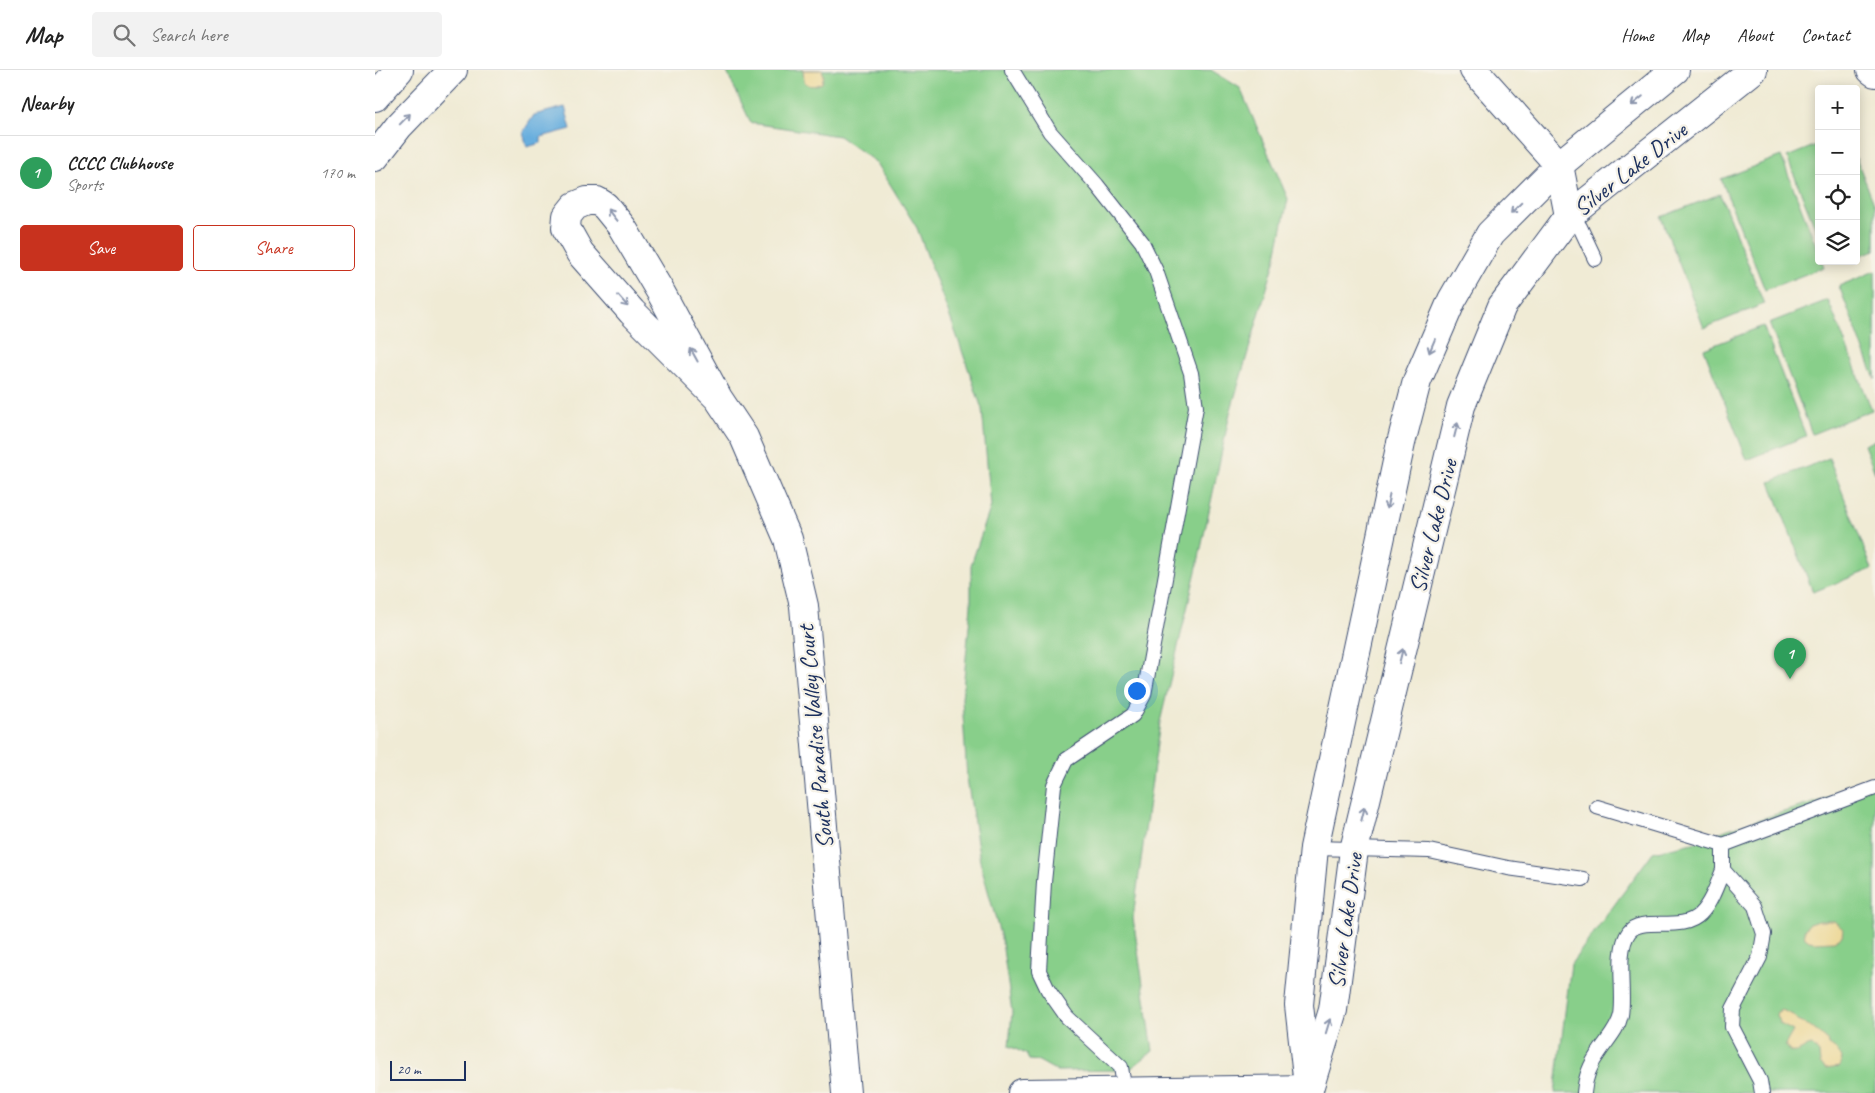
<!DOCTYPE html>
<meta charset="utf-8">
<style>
body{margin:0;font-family:Caveat,sans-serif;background:#f2f2f2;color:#222}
.controls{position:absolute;right:15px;top:15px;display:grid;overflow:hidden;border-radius:5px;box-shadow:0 2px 12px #0003}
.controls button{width:45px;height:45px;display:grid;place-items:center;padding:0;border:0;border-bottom:1px solid #e0e0e0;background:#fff;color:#222;font:25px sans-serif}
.scale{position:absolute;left:15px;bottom:12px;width:76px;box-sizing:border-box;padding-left:5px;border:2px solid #1b2f5e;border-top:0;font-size:14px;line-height:18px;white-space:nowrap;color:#1b2f5e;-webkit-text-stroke:4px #f7f3e8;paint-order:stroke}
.you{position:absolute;left:761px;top:620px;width:18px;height:18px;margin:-12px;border:4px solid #fff;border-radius:50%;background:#1a73e8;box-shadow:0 0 0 8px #1a73e833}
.badge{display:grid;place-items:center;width:32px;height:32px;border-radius:50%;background:#c8321e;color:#fff;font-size:16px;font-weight:700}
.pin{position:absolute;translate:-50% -41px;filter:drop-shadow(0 1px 2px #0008)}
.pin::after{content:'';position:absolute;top:26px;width:18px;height:15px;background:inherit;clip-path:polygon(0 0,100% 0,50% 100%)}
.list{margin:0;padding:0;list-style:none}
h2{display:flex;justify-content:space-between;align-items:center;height:65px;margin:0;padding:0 20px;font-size:21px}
h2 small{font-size:16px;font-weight:400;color:#767676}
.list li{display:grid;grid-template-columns:32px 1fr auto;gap:15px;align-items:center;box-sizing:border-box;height:75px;padding:0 20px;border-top:1px solid #e0e0e0}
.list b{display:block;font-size:19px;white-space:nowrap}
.list p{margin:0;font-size:16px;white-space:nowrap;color:#767676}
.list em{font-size:16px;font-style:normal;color:#767676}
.actions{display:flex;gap:10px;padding:15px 20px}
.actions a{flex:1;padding:11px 0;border:1px solid #c8321e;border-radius:5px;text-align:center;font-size:18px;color:#c8321e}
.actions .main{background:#c8321e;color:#fff}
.icon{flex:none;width:28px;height:28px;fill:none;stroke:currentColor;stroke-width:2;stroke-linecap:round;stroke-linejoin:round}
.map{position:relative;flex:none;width:1500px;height:1023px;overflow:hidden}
header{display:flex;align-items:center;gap:30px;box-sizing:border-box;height:70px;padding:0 25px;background:#fff;border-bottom:1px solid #e0e0e0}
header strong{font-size:24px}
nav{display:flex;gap:28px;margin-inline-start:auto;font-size:18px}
.search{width:350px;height:45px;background:#f2f2f2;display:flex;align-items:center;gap:12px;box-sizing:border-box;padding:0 18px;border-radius:5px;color:#767676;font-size:19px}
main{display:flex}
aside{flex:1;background:#fff}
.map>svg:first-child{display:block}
.green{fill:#88cf8a;stroke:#527f74}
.sand{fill:#eeda9e;stroke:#84847e}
.water{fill:#68aede;stroke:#426e9e}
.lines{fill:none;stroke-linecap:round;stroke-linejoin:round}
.lane-casing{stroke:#3b4b70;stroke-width:16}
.street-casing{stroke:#3b4b70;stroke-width:30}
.secondary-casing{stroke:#3b4b70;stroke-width:30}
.lane{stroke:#fff;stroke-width:14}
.street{stroke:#fff;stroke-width:28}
.secondary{stroke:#fff;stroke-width:28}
.oneway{stroke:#8d97ae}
.labels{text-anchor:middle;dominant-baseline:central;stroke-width:4.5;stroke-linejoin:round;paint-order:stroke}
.street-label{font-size:24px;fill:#1b2f5e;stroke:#f7f3e8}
</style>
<header>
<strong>Map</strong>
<div class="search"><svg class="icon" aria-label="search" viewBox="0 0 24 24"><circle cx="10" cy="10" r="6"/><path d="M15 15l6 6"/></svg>Search here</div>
<nav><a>Home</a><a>Map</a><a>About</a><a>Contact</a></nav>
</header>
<main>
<aside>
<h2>Nearby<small></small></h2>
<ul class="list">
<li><span class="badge" style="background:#2e9e5b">1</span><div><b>CCCC Clubhouse</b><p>Sports</p></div><em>170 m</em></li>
</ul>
<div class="actions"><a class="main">Save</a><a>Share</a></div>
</aside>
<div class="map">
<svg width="1500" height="1023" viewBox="0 0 1500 1023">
<rect width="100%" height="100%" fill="#f7f3e8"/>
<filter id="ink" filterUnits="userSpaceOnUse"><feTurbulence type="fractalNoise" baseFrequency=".02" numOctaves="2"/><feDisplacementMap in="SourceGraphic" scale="10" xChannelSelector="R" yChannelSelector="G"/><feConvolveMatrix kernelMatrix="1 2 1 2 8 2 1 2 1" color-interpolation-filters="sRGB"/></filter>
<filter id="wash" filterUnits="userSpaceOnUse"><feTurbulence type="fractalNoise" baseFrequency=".0096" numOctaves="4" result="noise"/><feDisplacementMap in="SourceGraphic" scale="20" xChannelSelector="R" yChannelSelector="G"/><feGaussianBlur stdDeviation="1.12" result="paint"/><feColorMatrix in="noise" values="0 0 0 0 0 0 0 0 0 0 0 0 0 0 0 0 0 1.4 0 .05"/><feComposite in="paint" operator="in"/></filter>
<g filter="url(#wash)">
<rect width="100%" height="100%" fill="#f0ebd5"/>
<g class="green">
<polygon points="351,0 836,0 865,18 913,129 900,191 855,343 822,497 785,652 758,848 778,981 754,1000 682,1001 664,991 654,990 651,984 634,976 637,942 627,872 605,791 592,708 587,629 596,536 596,495 616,436 607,339 583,269 542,158 502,93 464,66 376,53"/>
<polygon points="1444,74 1444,167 1412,87"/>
<polygon points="1406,86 1444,183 1444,191 1447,191 1449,197 1390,220 1346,109"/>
<polygon points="1481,88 1500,136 1500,180 1481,187"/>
<polygon points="1345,124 1389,234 1329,258 1286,147"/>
<polygon points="1500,201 1500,309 1464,216"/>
<polygon points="1453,230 1497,340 1437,364 1394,253"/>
<polygon points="1388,256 1431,366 1372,390 1329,279"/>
<polygon points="1500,370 1500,403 1489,375"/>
<polygon points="1454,388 1497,499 1438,522 1395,412"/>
<polygon points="1500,712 1500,1023 1180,1023 1196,894 1278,782 1322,772 1353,759 1487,718"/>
</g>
<g class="sand">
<path d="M426,0H447L449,5L447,13C439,16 435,18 429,11L428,0Z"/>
<polygon points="1443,851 1459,851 1468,859 1467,866 1459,871 1440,872 1434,871 1430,868 1429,860 1434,854"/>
<path d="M1407,940L1418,945L1424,952L1435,956L1452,970L1453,975L1462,980L1467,988L1465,997L1451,999L1445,994L1444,983L1437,975C1429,976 1425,984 1415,982L1410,975L1418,961L1405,954L1401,945L1402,942Z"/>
</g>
<polygon class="water" points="190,37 196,59 166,67 166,73 152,77 148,62 159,45"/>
</g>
<g filter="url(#ink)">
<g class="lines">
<g class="lane-casing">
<g id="lane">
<polyline points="637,0 675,62 722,115 767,172 781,201 816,303 821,337 769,625 758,645 691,690 679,715 669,812 664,901 673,920 692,947 746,997 750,1023"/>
<polyline points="1194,146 1205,157 1220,189"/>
<polyline points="1222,737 1348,775"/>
<polyline points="939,778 1054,781 1133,798 1208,809"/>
<polyline points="1348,800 1348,775 1500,718"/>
<path d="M1209,1023C1210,1008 1216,993 1225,981C1233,969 1243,959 1246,945C1250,921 1240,881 1254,862C1266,845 1307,863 1325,844C1336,833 1342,815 1348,800L1380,836L1389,864L1385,887L1358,939L1357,957L1385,1011L1387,1023"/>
</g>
</g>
<g class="street-casing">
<g id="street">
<polyline points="1099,0 1184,95 1194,146"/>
<polyline points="1496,0 1500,3"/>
<polyline points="343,328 257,242 205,183 191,158 192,146 200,136 212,131 222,131 230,136 247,157 285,221 343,328 369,367 413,469 429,536 471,1023"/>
<polyline points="932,1007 924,935 939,778 1026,373 1042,311 1077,230 1115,164 1184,95 1300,0"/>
<polyline points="934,1019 958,940 979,780 1086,336 1127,236 1194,146 1378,0"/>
<polyline points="647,1023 934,1019"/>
</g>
</g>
<g class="secondary-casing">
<g id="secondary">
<polyline points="0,27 24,0"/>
<polyline points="0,87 24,56 78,0"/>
</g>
</g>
<use href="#lane" class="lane"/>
<use href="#street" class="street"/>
<use href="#secondary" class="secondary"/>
</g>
<defs><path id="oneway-shaft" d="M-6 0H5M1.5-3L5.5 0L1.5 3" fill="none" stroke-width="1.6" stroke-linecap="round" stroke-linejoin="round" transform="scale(1.25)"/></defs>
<g class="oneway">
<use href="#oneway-shaft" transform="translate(1262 31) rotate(141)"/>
<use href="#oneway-shaft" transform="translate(30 49) rotate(-46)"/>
<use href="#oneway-shaft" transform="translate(1141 138) rotate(135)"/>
<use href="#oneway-shaft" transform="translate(237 145) rotate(-128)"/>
<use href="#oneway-shaft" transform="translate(248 231) rotate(49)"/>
<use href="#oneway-shaft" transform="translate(1057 276) rotate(113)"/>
<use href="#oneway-shaft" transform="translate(319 285) rotate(-119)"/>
<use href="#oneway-shaft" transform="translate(1081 360) rotate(-76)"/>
<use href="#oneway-shaft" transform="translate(1013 432) rotate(102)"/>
<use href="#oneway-shaft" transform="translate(1026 586) rotate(-76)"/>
<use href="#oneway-shaft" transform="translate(988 744) rotate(-76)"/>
<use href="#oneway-shaft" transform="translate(953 956) rotate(-73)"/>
</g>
</g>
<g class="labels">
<g class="street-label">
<text transform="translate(1255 99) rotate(-38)">Silver Lake Drive</text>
<text transform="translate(1058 456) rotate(-76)">Silver Lake Drive</text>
<text transform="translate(440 667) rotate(-95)">South Paradise Valley Court</text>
<text transform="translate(970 851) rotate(-82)">Silver Lake Drive</text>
</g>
</g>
</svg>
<div class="controls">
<button>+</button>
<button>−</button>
<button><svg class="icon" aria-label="locate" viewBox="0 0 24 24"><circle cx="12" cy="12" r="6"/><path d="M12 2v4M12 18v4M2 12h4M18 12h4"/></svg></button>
<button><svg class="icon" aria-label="layers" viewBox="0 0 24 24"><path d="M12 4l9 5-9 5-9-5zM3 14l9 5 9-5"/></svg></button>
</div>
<div class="scale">20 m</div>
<div class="you"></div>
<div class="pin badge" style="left:1415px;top:609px;background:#2e9e5b">1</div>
</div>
</main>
